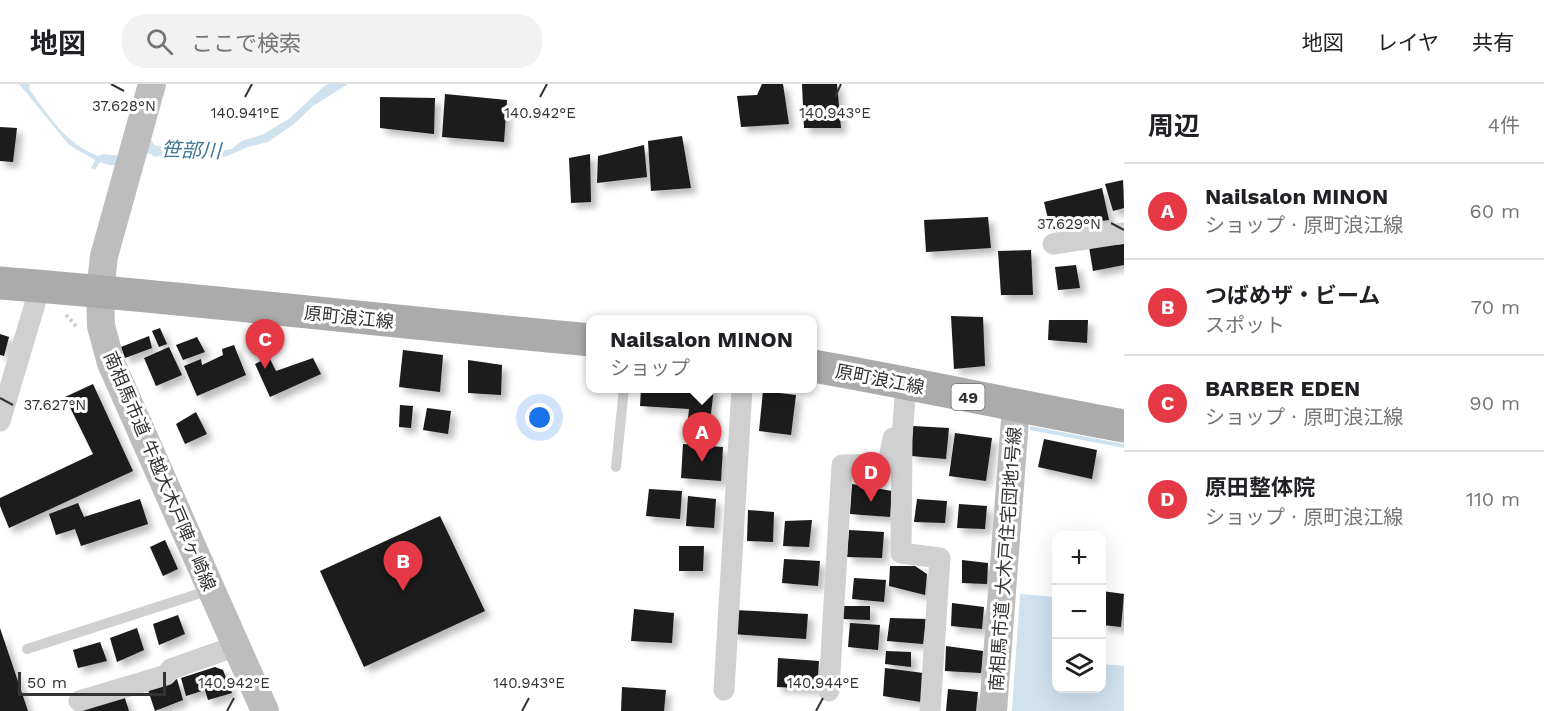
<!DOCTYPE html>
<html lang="ja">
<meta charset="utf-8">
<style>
body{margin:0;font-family:"Work Sans","Noto Sans JP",sans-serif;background:#f2f2f2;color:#202124}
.controls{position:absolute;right:18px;bottom:18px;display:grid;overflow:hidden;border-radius:12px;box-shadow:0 6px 24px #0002}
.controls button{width:54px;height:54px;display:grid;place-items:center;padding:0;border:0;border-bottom:2px solid #e0e0e0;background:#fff;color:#202124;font:30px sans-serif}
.scale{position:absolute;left:18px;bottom:15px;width:148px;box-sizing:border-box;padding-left:6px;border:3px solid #333;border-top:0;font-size:16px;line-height:21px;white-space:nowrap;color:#333;-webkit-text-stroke:4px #fff;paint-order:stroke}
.you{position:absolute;left:540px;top:334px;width:21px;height:21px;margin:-15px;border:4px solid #fff;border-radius:50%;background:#1a73e8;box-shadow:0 0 0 9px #1a73e833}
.badge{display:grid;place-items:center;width:39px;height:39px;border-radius:50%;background:#e63946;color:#fff;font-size:20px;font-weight:700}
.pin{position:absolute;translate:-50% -50px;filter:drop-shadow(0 2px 3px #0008)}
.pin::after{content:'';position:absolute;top:32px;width:21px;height:18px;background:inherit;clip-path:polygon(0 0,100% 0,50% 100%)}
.popup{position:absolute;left:586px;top:231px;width:231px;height:78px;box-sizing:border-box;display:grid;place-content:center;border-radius:12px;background:#fff;filter:drop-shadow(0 2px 4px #0005);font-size:20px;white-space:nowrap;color:#757577}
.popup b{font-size:22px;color:#202124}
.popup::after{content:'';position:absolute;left:50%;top:100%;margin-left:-12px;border:12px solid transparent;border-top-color:#fff}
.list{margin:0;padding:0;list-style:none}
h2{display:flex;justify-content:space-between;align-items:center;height:78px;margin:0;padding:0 24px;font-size:26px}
h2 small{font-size:20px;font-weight:400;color:#757577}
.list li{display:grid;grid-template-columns:39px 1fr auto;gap:18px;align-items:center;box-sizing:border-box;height:96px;padding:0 24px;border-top:2px solid #e0e0e0}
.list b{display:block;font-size:22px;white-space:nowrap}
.list p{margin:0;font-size:20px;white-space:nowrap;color:#757577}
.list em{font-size:20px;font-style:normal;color:#757577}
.icon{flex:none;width:33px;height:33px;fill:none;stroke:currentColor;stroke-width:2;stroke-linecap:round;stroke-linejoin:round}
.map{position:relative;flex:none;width:1124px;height:627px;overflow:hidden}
header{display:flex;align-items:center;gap:36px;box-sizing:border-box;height:84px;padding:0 30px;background:#fff;border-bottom:2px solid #e0e0e0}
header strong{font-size:28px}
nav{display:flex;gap:33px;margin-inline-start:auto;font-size:21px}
.search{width:420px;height:54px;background:#f2f2f2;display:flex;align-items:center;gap:15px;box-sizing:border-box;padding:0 21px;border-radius:24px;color:#757577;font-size:22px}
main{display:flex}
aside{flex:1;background:#fff}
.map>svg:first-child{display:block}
.water{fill:#cfe2ee}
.building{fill:#1a1a1a;filter:url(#shadow)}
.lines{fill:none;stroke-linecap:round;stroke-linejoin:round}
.path{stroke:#cdcdcd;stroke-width:4;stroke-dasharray:3 3;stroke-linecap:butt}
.lane{stroke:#d0d0d0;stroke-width:10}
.street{stroke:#d0d0d0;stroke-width:21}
.secondary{stroke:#bdbdbd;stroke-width:28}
.primary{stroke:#ababab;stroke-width:33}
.ticks{fill:none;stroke:#333;stroke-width:2}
.labels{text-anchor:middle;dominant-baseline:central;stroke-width:6;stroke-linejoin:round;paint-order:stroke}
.shield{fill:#fff;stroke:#707070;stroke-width:1.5}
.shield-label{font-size:16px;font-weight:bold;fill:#333}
.street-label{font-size:18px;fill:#333;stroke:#fff}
.water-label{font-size:20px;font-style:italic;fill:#3f7597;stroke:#fff}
.ticks-label{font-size:15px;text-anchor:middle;fill:#333;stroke:#fff;stroke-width:6;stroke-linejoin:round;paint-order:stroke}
</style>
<header>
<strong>地図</strong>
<div class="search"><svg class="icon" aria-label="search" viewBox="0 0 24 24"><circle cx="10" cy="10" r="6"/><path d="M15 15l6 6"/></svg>ここで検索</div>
<nav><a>地図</a><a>レイヤ</a><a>共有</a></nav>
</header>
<main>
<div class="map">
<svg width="1124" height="627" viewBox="0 0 1124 627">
<defs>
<filter id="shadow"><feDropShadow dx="5.5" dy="5.5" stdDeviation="3" flood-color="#0004"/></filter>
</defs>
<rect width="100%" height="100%" fill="#fff"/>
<g class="water">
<path d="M19,0H30L29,5C50,33 65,59 98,72L103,70L121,72L151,55L154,61L163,63H194L221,67L231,65L242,57L264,50L290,34L323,3L328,0H348L313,22L294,40L268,58L248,63L225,73L168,70L155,73L149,69C133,78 118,86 100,78L95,86L91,84L95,76L69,61Z"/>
<polygon points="1030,342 1124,360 1124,364 1030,346"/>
<polygon points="1020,510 1056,513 1056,604 1102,604 1102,580 1124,582 1124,627 1012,627"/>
</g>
<g class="building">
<polygon points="762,0 783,0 789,40 741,43 737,12 757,11"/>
<polygon points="802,0 837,0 841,44 804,44"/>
<polygon points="445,10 507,16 504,58 442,53"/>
<polygon points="380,13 435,14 434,50 380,44"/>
<polygon points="0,43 17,44 13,78 0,77"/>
<polygon points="682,52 691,104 651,107 648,57"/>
<polygon points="644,61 647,93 597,99 598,72"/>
<polygon points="590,70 591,118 571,119 569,74"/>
<polygon points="1123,96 1124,124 1113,127 1105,100"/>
<polygon points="1102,104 1109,136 1050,143 1044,118"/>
<polygon points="988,133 991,164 926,168 924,136"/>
<polygon points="1124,160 1124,181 1093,187 1089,163"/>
<polygon points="1031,166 1033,211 1001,211 998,167"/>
<polygon points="1076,181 1080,204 1058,206 1055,183"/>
<polygon points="951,232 983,233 985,282 954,285"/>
<polygon points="1049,236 1088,236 1087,259 1048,256"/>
<polygon points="160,244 167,260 159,263 152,247"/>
<polygon points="0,250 9,253 4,272 0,271"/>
<polygon points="149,252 152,264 125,274 121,263"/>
<polygon points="197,253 205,268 183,276 176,261"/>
<polygon points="234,261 246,291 197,312 184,282 201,275 202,281 223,271 222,265"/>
<polygon points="169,263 182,291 156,302 144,274"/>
<polygon points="403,266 443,271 440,308 399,303"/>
<polygon points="269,273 276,287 313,274 321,290 270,313 255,280"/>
<polygon points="468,276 502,281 501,311 468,309"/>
<polygon points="93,300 133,387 9,444 0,422 0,414 93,370 65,313"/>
<polygon points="641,304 714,304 710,338 688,335 689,325 640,322"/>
<polygon points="763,307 796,311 791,351 759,347"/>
<polygon points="400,321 413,322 411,344 399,343"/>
<polygon points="427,324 451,327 448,350 423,346"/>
<polygon points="196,328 207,350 185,360 176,340"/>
<polygon points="913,342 949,344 946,375 911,372"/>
<polygon points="955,349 992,354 986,397 949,392"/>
<polygon points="1044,355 1097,366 1092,395 1038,383"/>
<polygon points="683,360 723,363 721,397 681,394"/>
<polygon points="852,400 892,407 890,433 850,430"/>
<polygon points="649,405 682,407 680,435 646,432"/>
<polygon points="688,412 716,415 714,444 686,442"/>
<polygon points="140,415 148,440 81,462 75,445 56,451 49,430 78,419 84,433"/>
<polygon points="917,415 947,417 945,439 914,438"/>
<polygon points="959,420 987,422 985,445 957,444"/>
<polygon points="748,426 774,428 773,458 747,457"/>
<polygon points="440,432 485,527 364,583 320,487"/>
<polygon points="812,436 809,463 783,462 785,437"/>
<polygon points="849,446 884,448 882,474 847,473"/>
<polygon points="165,456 178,485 163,492 150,463"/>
<polygon points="679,462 704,462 703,487 679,487"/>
<polygon points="784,475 820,477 818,502 782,499"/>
<polygon points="962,476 988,479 987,500 962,499"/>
<polygon points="890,482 915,482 927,490 925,511 889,502"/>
<polygon points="854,494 886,496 884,518 852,515"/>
<polygon points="1102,507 1124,510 1121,543 1102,541"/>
<polygon points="952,519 984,523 982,545 951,542"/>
<polygon points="843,522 870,522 870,536 843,535"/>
<polygon points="634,525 674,529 672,559 631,557"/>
<polygon points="735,526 808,530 806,555 732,550"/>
<polygon points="178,531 185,550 159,561 153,540"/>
<polygon points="890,534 926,535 923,560 887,557"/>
<polygon points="850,539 880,541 878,566 848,563"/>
<polygon points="0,544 28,627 0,627"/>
<polygon points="137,544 144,566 117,578 110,554"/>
<polygon points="100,558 107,577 78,584 73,566"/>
<polygon points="946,562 983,567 981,589 945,587"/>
<polygon points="886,567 911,568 911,583 885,580"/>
<polygon points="778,574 819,577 817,605 777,603"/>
<polygon points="215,583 223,586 232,609 208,616 205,606 186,612 181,594"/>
<polygon points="885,584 923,589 921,618 883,612"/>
<polygon points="177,595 183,616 155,627 148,606"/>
<polygon points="622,603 666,606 664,627 621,627"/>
<polygon points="948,605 978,608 976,627 946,627"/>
<polygon points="124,611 129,627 81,627"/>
</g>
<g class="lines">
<polyline class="path" points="66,231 77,243"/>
<g class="lane">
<polyline points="616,383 624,304"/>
<polyline points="27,565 210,506"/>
</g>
<g class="street">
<polyline points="1053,160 1124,149"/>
<polyline points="906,299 902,354 901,469 940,474 930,627"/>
<polyline points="0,337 40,203"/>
<polyline points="724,606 742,304"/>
<polyline points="829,607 842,381 888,380 893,354"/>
<polyline points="79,617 166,591 171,585 236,562"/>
</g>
<g class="secondary">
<polyline points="152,0 104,172 100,208 101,242 111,279 265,627"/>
<polyline points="993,627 1016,322"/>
</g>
<g class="primary">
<path d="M0,199C197,215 394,238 591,256"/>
<path d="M813,282C917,300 1020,323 1124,342"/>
</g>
</g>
<path class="ticks" d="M111,0L124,7M245,13L252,0M540,13L547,0M835,13L841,0M1111,139L1124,146M0,314L13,321M227,627L234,614M522,627L529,614M816,627L823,614"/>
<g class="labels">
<rect class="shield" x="951.5" y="300" width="33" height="26" rx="4.5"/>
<g class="shield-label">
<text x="968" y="313">49</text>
</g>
<g class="street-label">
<text transform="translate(349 233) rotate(6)">原町浪江線</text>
<text transform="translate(880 295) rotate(11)">原町浪江線</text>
<text transform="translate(160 387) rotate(67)">南相馬市道 牛越大木戸陣ヶ崎線</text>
<text transform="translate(1005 475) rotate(-86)">南相馬市道 大木戸住宅団地1号線</text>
</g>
<g class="water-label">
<text transform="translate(191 66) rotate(2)">笹部川</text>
</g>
</g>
<g class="ticks-label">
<text x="124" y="27">37.628°N</text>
<text x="245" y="34">140.941°E</text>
<text x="540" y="34">140.942°E</text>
<text x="835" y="34">140.943°E</text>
<text x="1069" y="145">37.629°N</text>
<text x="55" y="326">37.627°N</text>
<text x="234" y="604">140.942°E</text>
<text x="529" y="604">140.943°E</text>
<text x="823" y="604">140.944°E</text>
</g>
</svg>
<div class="controls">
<button>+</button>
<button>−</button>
<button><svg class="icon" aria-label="layers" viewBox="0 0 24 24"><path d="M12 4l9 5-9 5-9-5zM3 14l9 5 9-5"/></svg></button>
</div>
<div class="scale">50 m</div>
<div class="you"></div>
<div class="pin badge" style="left:702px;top:378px">A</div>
<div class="popup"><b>Nailsalon MINON</b>ショップ</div>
<div class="pin badge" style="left:403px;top:507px">B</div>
<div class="pin badge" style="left:265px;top:285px">C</div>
<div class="pin badge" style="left:871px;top:418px">D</div>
</div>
<aside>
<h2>周辺<small>4件</small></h2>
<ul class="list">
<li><span class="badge">A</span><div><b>Nailsalon MINON</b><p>ショップ · 原町浪江線</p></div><em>60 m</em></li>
<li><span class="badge">B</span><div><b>つばめザ・ビーム</b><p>スポット</p></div><em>70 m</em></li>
<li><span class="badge">C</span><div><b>BARBER EDEN</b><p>ショップ · 原町浪江線</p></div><em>90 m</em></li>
<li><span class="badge">D</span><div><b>原田整体院</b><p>ショップ · 原町浪江線</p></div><em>110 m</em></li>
</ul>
</aside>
</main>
